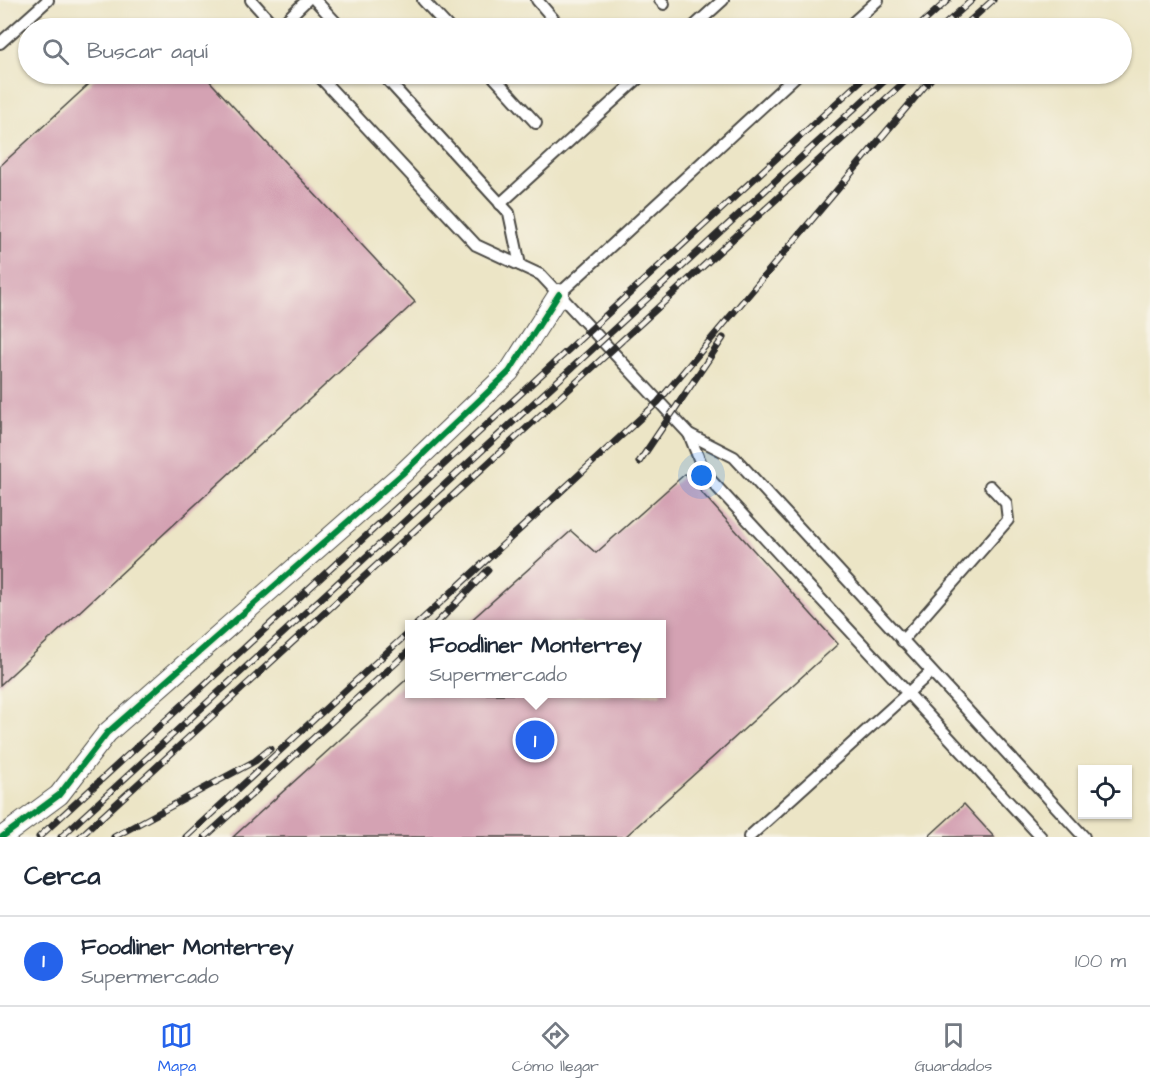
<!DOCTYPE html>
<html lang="es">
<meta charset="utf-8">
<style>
body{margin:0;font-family:"Architects Daughter",sans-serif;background:#f2f2f3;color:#1f2937}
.controls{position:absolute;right:18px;bottom:18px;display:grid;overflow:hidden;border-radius:0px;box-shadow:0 2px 4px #0004}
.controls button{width:54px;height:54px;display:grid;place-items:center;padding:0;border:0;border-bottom:2px solid #e0e1e3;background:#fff;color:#1f2937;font:30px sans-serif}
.you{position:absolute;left:702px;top:476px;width:21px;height:21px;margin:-15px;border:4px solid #fff;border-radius:50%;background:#1a73e8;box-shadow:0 0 0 9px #1a73e833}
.badge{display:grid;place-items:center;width:39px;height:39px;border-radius:50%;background:#2563eb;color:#fff;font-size:20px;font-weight:700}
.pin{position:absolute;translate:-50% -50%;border:3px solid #fff;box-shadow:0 2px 6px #0006}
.popup{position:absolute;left:405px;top:620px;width:261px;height:78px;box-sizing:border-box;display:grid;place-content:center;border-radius:0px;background:#fff;filter:drop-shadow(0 2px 4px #0005);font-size:20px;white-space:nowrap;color:#747a83}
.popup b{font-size:22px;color:#1f2937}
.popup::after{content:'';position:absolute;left:50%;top:100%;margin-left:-12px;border:12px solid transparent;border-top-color:#fff}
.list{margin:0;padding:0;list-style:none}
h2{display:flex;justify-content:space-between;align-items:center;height:78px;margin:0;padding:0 24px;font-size:26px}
h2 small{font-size:20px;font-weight:400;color:#747a83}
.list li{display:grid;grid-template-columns:39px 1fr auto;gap:18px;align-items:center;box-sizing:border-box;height:90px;padding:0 24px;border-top:2px solid #e0e1e3}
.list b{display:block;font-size:22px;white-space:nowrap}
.list p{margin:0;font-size:20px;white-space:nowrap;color:#747a83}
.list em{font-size:20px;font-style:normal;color:#747a83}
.icon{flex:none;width:33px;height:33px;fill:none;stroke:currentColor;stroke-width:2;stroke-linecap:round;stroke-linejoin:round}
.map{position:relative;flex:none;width:1150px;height:837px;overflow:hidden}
.search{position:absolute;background:#fff;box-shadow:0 2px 4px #0004;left:18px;right:18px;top:18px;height:66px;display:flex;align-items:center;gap:15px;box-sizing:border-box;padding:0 21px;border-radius:33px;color:#747a83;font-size:22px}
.sheet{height:168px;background:#fff}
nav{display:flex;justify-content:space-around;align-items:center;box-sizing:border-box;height:84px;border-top:2px solid #e0e1e3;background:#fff;font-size:16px;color:#747a83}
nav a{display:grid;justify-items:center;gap:3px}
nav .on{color:#2563eb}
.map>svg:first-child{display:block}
.building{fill:#d4a2b3}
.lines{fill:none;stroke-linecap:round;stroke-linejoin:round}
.lane-casing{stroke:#484742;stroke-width:14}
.street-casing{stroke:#484742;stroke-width:22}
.lane{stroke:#fff;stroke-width:10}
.street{stroke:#fff;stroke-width:20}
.rail-casing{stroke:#2b2b2b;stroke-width:7}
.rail{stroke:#f7f3e8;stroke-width:4.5;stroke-dasharray:14;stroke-linecap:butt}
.cycleway-casing{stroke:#f7f3e8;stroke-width:10}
.cycleway{stroke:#00873e;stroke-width:6}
</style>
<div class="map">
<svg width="1150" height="837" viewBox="0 0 1150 837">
<rect width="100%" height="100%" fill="#f7f3e8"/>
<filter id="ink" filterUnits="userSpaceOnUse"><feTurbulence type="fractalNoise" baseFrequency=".0167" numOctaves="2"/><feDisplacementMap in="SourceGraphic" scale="12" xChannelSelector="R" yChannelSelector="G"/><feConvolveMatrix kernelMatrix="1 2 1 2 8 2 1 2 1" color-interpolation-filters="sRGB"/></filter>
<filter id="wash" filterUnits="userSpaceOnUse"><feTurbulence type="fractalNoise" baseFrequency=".008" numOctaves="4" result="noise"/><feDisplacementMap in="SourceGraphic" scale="24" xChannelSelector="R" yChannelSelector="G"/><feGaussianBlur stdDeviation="1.35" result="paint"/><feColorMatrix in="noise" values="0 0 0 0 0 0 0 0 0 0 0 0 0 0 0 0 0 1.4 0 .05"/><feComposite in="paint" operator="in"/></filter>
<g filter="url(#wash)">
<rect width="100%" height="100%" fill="#ece5c6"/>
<g id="blocks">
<g class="building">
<polygon points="100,74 203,74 415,302 0,685 0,166"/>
<polygon points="685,474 838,644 625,837 233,837 409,677 409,694 661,694 661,624 467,624 571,531 596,553"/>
<polygon points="964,804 994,837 928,837"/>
</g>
</g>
</g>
<g filter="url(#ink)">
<use href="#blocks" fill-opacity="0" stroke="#484742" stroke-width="1.5"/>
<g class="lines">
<g class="lane-casing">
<g id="lane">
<polyline points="251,0 276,28"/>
<polyline points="315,0 341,28"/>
<polyline points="423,0 449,28"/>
<polyline points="537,0 561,28"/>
<polyline points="660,0 664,4"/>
<polyline points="278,28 307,0"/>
<polyline points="692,28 723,0"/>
<polyline points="847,28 878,0"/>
<polyline points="0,43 48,0"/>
<polyline points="317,74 476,245 541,275 689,434 734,457 1084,837"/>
<polyline points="382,74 509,213 520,265"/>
<polyline points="491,74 536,123"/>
<polyline points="500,204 643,74"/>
<polyline points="559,294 798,74"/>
<polyline points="689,434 705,474 1041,837"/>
<polyline points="902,641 1008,520 1006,503 990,486"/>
<polyline points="749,837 931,672"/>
</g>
</g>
<g class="street-casing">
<polyline id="street" points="2,837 59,795 107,733 402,474 509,372 559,294"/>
</g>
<use href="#lane" class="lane"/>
<use href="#street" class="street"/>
<g class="rail-casing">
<g id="rail">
<polyline points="917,28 948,0"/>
<polyline points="941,28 972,0"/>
<polyline points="962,28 993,0"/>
<polyline points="639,462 723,338"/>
<polyline points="417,624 658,402 935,74"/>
<polyline points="436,624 488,570"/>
<polyline points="39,837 868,74"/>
<polyline points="61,837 892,74"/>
<polyline points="80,837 913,74"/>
<polyline points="114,837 255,761 270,749"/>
<polyline points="186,837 409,632"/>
<polyline points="205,837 409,651"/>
</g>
</g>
<use href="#rail" class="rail"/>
<g class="cycleway-casing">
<polyline id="cycleway" points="2,837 59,795 107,733 402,474 509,372 559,294"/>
</g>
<use href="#cycleway" class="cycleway"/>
</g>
</g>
</svg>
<div class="controls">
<button><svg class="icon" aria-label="locate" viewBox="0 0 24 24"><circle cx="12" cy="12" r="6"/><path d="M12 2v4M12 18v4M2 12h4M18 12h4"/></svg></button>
</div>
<div class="you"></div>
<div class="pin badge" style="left:535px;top:740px">1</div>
<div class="popup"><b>Foodliner Monterrey</b>Supermercado</div>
<div class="search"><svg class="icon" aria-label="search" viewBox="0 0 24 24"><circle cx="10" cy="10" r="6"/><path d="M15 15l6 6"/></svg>Buscar aquí</div>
</div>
<section class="sheet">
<h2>Cerca<small></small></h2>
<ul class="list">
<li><span class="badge">1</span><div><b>Foodliner Monterrey</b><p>Supermercado</p></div><em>100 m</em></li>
</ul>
</section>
<nav>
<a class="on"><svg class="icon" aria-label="map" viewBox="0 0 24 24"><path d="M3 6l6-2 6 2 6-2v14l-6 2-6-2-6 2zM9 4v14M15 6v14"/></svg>Mapa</a>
<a><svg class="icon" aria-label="directions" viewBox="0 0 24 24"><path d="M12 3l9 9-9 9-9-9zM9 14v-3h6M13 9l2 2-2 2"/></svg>Cómo llegar</a>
<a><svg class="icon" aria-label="saved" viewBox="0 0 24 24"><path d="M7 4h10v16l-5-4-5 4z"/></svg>Guardados</a>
</nav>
